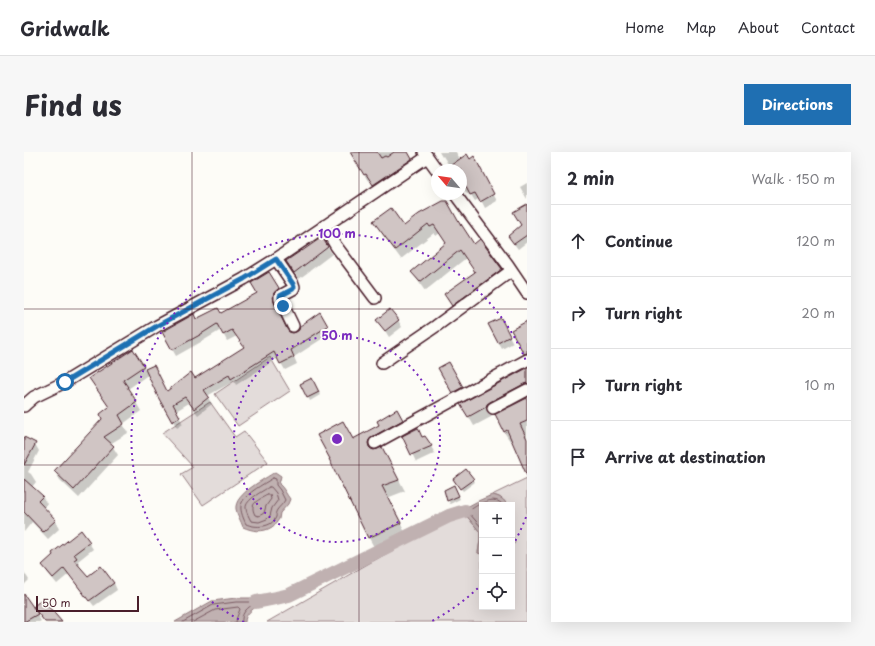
<!DOCTYPE html>
<meta charset="utf-8">
<style>
body{margin:0;font-family:"Playpen Sans",sans-serif;background:#f7f7f7;color:#2b2b33}
.controls{position:absolute;right:12px;bottom:12px;display:grid;overflow:hidden;border-radius:0px;box-shadow:0 4px 16px #0002}
.controls button{width:36px;height:36px;display:grid;place-items:center;padding:0;border:0;border-bottom:1px solid #e1e1e2;background:#fff;color:#2b2b33;font:20px sans-serif}
.compass{position:absolute;left:407px;top:12px;width:36px;height:36px;border-radius:50%;background:#fff;box-shadow:0 4px 16px #0002;rotate:299deg}
.scale{position:absolute;left:12px;bottom:10px;width:103px;box-sizing:border-box;padding-left:4px;border:2px solid #4a1f2b;border-top:0;font-size:11px;line-height:14px;white-space:nowrap;color:#4a1f2b;-webkit-text-stroke:3px #fdfcf7;paint-order:stroke}
.stop{position:absolute;width:12px;height:12px;margin:-9px;border:3px solid #1f6fb2;border-radius:50%;background:#fff}
.stop.end{background:#1f6fb2;border-color:#fff;box-shadow:0 1px 4px #0008}
.list{margin:0;padding:0;list-style:none}
h2{display:flex;justify-content:space-between;align-items:center;height:52px;margin:0;padding:0 16px;font-size:17px}
h2 small{font-size:13px;font-weight:400;color:#7c7c81}
.list li{display:grid;grid-template-columns:26px 1fr auto;gap:12px;align-items:center;box-sizing:border-box;height:72px;padding:0 16px;border-top:1px solid #e1e1e2}
.list b{display:block;font-size:15px;white-space:nowrap}
.list em{font-size:13px;font-style:normal;color:#7c7c81}
.icon{flex:none;width:22px;height:22px;fill:none;stroke:currentColor;stroke-width:2;stroke-linecap:round;stroke-linejoin:round}
.map{position:relative;flex:none;width:503px;height:470px;overflow:hidden;border-radius:0px}
header{display:flex;align-items:center;gap:24px;box-sizing:border-box;height:56px;padding:0 20px;background:#fff;border-bottom:1px solid #e1e1e2}
header strong{font-size:19px}
nav{display:flex;gap:22px;margin-inline-start:auto;font-size:14px}
.intro{display:flex;align-items:center;justify-content:space-between;box-sizing:border-box;height:96px;padding:0 24px}
h1{margin:0;font-size:28px}
.button{padding:10px 18px;border-radius:0px;background:#1f6fb2;color:#fff;font-size:14px;font-weight:700}
main{display:flex;gap:24px;padding:0 24px}
aside{flex:1;background:#fff;border-radius:0px;box-shadow:0 4px 16px #0002}
.map>svg:first-child{display:block}
.green{fill:#e3dcda;stroke:#967e82}
.water{fill:#c0b1b1;stroke:#91777b}
.shadow{fill:#0003}
.lines{fill:none;stroke-linecap:round;stroke-linejoin:round}
.shore{stroke:#795961;stroke-width:1}
.canal{stroke:#c0b1b1;stroke-width:14}
.building{fill:#d0c5c4;stroke:#4a1f2b}
.street-casing{stroke:#4a1f2b;stroke-width:14}
.street{stroke:#fdfcf7;stroke-width:11}
.route{stroke:#1f6fb2;stroke-width:5}
.grid{fill:none;stroke:#4a1f2b;stroke-width:1;stroke-opacity:0.55}
.ring{fill:none;stroke:#7b2cbf;stroke-width:2;stroke-dasharray:2 4}
.centre{fill:#7b2cbf;stroke:#fdfcf7;stroke-width:2}
.ring-label{font-size:12px;text-anchor:middle;font-weight:bold;fill:#7b2cbf;stroke:#fdfcf7;stroke-width:4;stroke-linejoin:round;paint-order:stroke}
</style>
<header>
<strong>Gridwalk</strong>
<nav><a>Home</a><a>Map</a><a>About</a><a>Contact</a></nav>
</header>
<div class="intro"><h1>Find us</h1><a class="button">Directions</a></div>
<main>
<div class="map">
<svg width="503" height="470" viewBox="0 0 503 470">
<rect width="100%" height="100%" fill="#fdfcf7"/>
<filter id="ink" filterUnits="userSpaceOnUse"><feTurbulence type="fractalNoise" baseFrequency=".025" numOctaves="2"/><feDisplacementMap in="SourceGraphic" scale="8" xChannelSelector="R" yChannelSelector="G"/><feConvolveMatrix kernelMatrix="1 2 1 2 8 2 1 2 1" color-interpolation-filters="sRGB"/></filter>
<g filter="url(#ink)">
<g class="green">
<polygon points="246,205 266,239 214,274 191,242"/>
<polygon points="186,250 211,285 220,279 244,310 179,353 157,322 169,315 138,281"/>
<path d="M503,326V470H243L342,413L441,359V362L456,380V388L454,401L458,402V455H488V393L491,391L488,382V353H483C480,347 475,344 468,343Z"/>
</g>
<g class="water">
<path d="M251,320L257,324L255,332C260,336 262,342 266,347L264,352L256,361L255,367C253,370 251,373 248,375C239,381 228,379 219,375C217,369 213,363 212,357C210,342 241,327 251,320Z"/>
<path d="M468,343C475,344 480,347 483,353H458V402L454,401L456,388V380L441,362V356L454,349Z"/>
<path d="M212,446H231L233,454C228,458 221,462 221,470H151L188,449Z"/>
</g>
<g class="shadow">
<polygon points="325,0 383,0 391,13 353,39 346,27 344,29 330,5"/>
<polygon points="415,0 432,0 436,8 445,8 453,11 473,49 461,56 456,46 451,49 446,41 443,42 437,33 437,18 428,18 419,4 418,5"/>
<polygon points="503,31 503,47 496,35"/>
<polygon points="422,48 432,66 442,106 401,139 394,129 388,120 423,92 416,81 412,84 410,81 377,107 356,79 350,70 380,75 396,63"/>
<polygon points="503,53 503,90 494,97 488,89 497,75"/>
<polygon points="298,86 308,102 275,127 267,116"/>
<polygon points="244,121 258,144 252,151 253,157 264,180 269,182 273,181 296,162 307,181 270,205 273,212 261,218 254,206 212,233 210,229 183,244 188,252 174,263 165,251 152,259 159,272 153,276 135,244 125,222 104,237 117,259 99,272 104,281 86,292 89,295 94,303 55,346 36,328 31,320 79,267 86,256 72,235 119,214 122,218 143,241 170,227 221,196 213,184 203,189 197,178 177,190 152,204 139,181 172,168 197,163 234,141"/>
<polygon points="446,140 452,151 435,163 427,152"/>
<polygon points="354,168 374,168 378,175 365,185"/>
<polygon points="480,174 489,191 478,197 474,190"/>
<polygon points="425,212 442,242 433,247 415,217"/>
<polygon points="503,217 503,242 471,259 468,261 467,265 450,274 438,253"/>
<polygon points="288,227 296,243 286,249 277,232"/>
<polygon points="503,247 503,319 488,288 486,289 480,280"/>
<polygon points="373,259 384,279 350,298 364,307 381,339 363,346 382,382 351,397 345,386 329,288 356,273"/>
<polygon points="380,284 398,286 401,285 411,301 392,310"/>
<polygon points="0,286 11,292 15,299 4,320 7,322 12,330 8,335 18,344 23,352 19,357 31,369 35,377 24,387 8,370 0,380"/>
<polygon points="449,327 451,330 439,339 432,330"/>
<polygon points="431,337 436,347 426,352 421,339"/>
<polygon points="65,391 69,397 54,409 56,413 54,415 64,426 90,431 93,438 70,454 45,422 33,432 23,420 19,413"/>
<polygon points="0,420 5,428 0,433"/>
<polygon points="0,444 9,456 18,448 37,470 21,470 15,462 13,463 17,469 15,470 0,470"/>
</g>
<g class="lines">
<g class="shore">
<path d="M249,326L252,327V333L256,338L261,348C259,352 255,355 253,358C250,364 253,360 252,365C248,376 231,376 222,372C220,368 216,359 217,354C218,343 240,332 249,326Z"/>
<path d="M245,335H247L252,341L254,348L248,356L246,364L243,367L235,370L227,369C225,365 222,360 222,356C221,348 239,339 245,335Z"/>
<path d="M243,343H246L247,347L242,354L240,361L235,364L231,363C225,351 233,349 243,343Z"/>
<path d="M458,376L445,361L446,358C455,352 470,342 479,353"/>
<path d="M159,470L189,453L212,450H227L228,453C222,457 217,462 218,470"/>
<polyline points="169,470 191,458 214,455 216,457 213,465 212,470"/>
</g>
<polyline class="canal" points="232,450 252,446 265,443 425,364 441,359"/>
</g>
<g class="building">
<polygon points="326,0 353,0 357,6 361,4 363,5 370,0 384,0 388,7 349,33 342,22 340,23"/>
<polygon points="443,2 446,7 450,4 470,42 456,50 451,41 446,43 442,35 437,37 437,18 420,18"/>
<polygon points="419,49 423,49 437,74 437,72 450,92 456,87 478,117 428,154 420,142 451,120 436,98 396,130 387,120 422,91 410,73 406,75 404,72 371,98 349,69 367,56 380,74 395,62"/>
<polygon points="503,52 503,83 490,92 484,84 497,73 489,60"/>
<polygon points="298,85 304,95 270,121 262,109 278,98 278,99"/>
<polygon points="245,120 255,136 250,141 249,144 250,150 263,177 265,180 269,181 272,180 275,178 276,174 296,160 304,174 267,198 270,205 256,212 250,200 207,227 205,223 180,238 185,245 170,257 161,245 149,252 156,265 148,270 134,245 121,217 130,213 143,239 167,220 171,226 220,195 208,178 199,183 193,172 174,184 148,198 138,180 170,162 172,167 194,156 197,161 233,141 227,131"/>
<polygon points="366,157 375,168 361,179 352,168"/>
<polygon points="477,166 486,184 474,191 464,172"/>
<polygon points="503,169 503,201 500,202 487,178"/>
<polygon points="109,197 120,214 99,228 104,235 103,235 113,250 95,263 100,272 80,285 90,294 50,338 30,319 78,267 76,262 85,255 65,226"/>
<polygon points="425,210 439,235 428,241 414,216"/>
<polygon points="503,216 503,231 500,232 466,250 463,252 462,255 444,265 436,252"/>
<polygon points="288,226 295,240 283,246 276,232"/>
<polygon points="503,246 503,269 496,272 503,287 503,324 483,278 480,280 471,262"/>
<polygon points="373,257 379,268 348,285 345,288 344,291 345,295 347,297 350,298 358,295 375,328 358,334 377,371 344,386 305,307 306,307 293,283 319,269 329,287 355,273 353,269"/>
<polygon points="394,276 398,285 401,284 408,294 387,303 378,284"/>
<polygon points="0,285 12,291 0,313"/>
<polygon points="442,317 450,327 436,337 429,327"/>
<polygon points="0,327 19,344 14,349 32,368 19,380 0,360"/>
<polygon points="430,333 435,344 423,349 420,338"/>
<polygon points="57,378 66,390 50,402 53,406 50,408 64,424 77,414 90,431 65,449 40,416 29,426 18,413 29,403 28,401"/>
<polygon points="0,442 14,462 0,470"/>
<polygon points="18,447 38,470 21,470 9,455"/>
</g>
<g class="lines">
<g class="street-casing">
<g id="street">
<polyline points="400,0 413,18"/>
<polyline points="431,42 484,113 503,141"/>
<polyline points="300,74 312,94 351,146"/>
<polyline points="252,107 269,132 270,135 269,137 256,144 256,147 269,174"/>
<polyline points="358,211 412,174 487,119"/>
<polyline points="0,254 2,252 10,245 41,230 133,174 220,127 252,107 403,5"/>
<polyline points="469,256 503,238"/>
<polyline points="351,291 503,208"/>
</g>
</g>
<use href="#street" class="street"/>
</g>
</g>
<g class="lines" filter="url(#ink)">
<polyline class="route" points="41,230 133,174 220,127 252,107 269,132 270,135 269,137 256,144 256,147 259,154"/>
</g>
<path class="grid" d="M168,0V470M335,0V470M0,157H503M0,313H503"/>
<g class="ring">
<circle cx="313" cy="287" r="103"/>
<path d="M502 365A205 205 0 0 1 489 393M458 432A205 205 0 0 1 406 470M220 470A205 205 0 1 1 502 209"/>
</g>
<circle cx="313" cy="287" r="6" class="centre"/>
<g class="ring-label">
<text x="313" y="86">100 m</text>
<text x="313" y="188">50 m</text>
</g>
</svg>
<div class="controls">
<button>+</button>
<button>−</button>
<button><svg class="icon" aria-label="locate" viewBox="0 0 24 24"><circle cx="12" cy="12" r="6"/><path d="M12 2v4M12 18v4M2 12h4M18 12h4"/></svg></button>
</div>
<svg class="compass" viewBox="-18 -18 36 36"><path d="M0-13l5 13h-10z" fill="#e53935"/><path d="M0 13l5-13h-10z" fill="#7c7c81"/></svg>
<div class="scale">50 m</div>
<div class="stop" style="left:41px;top:230px"></div>
<div class="stop end" style="left:259px;top:154px"></div>
</div>
<aside>
<h2>2 min<small>Walk · 150 m</small></h2>
<ul class="list">
<li><svg class="icon" aria-label="ahead" viewBox="0 0 24 24"><path d="M12 20V5M6 11l6-6 6 6"/></svg><div><b>Continue</b></div><em>120 m</em></li>
<li><svg class="icon" aria-label="right" viewBox="0 0 24 24"><path d="M7 20v-9h11M14 6l5 5-5 5"/></svg><div><b>Turn right</b></div><em>20 m</em></li>
<li><svg class="icon" aria-label="right" viewBox="0 0 24 24"><path d="M7 20v-9h11M14 6l5 5-5 5"/></svg><div><b>Turn right</b></div><em>10 m</em></li>
<li><svg class="icon" aria-label="arrive" viewBox="0 0 24 24"><path d="M6 21V4h12l-3 4 3 4H6"/></svg><div><b>Arrive at destination</b></div></li>
</ul>
</aside>
</main>
